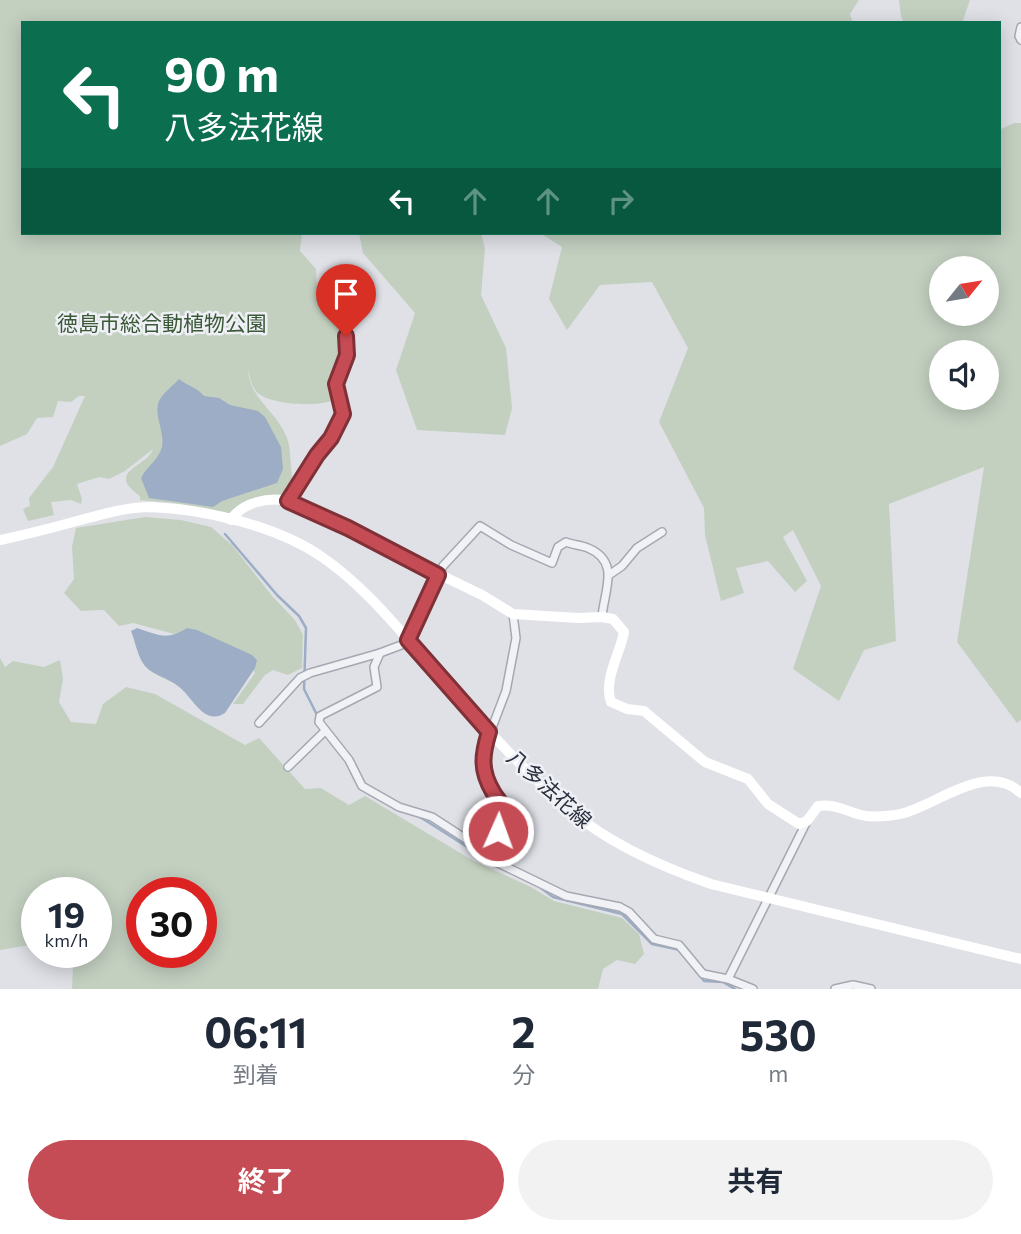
<!DOCTYPE html>
<html lang="ja">
<meta charset="utf-8">
<style>
:root{--surface:#fff;--page:#f2f2f3;--text:#1f2937;--muted:#747a83;--accent:#c54b54}
body{margin:0;font-family:Commissioner,"Noto Sans JP",sans-serif;background:var(--page);color:var(--text);height:100vh;display:flex;flex-direction:column;font-size:26px;white-space:nowrap}
*{box-sizing:border-box;margin:0}
p{font-size:23px;color:var(--muted)}
.icon{flex:none;width:38px;height:38px;fill:none;stroke:currentColor;stroke-width:2;stroke-linecap:round;stroke-linejoin:round}
.map{position:relative;height:989px;overflow:hidden}
.side{display:flex;flex-direction:column;background:var(--surface);flex:1}
.side>*{flex:none}
.guide{position:absolute;left:21px;top:21px;width:980px;height:214px;border-radius:0px;box-shadow:0 4px 18px #0003;background:#0b6e4f;color:#fff;overflow:hidden}
.needle{width:46px;rotate:60deg}
.controls{position:absolute;left:929px;top:256px;display:grid;gap:14px}
.controls a{display:grid;place-items:center;width:70px;height:70px;border-radius:50%;background:var(--surface);box-shadow:0 4px 18px #0003;font-size:35px}
.speed{position:absolute;left:21px;top:877px;display:flex;gap:14px;font-size:35px;font-weight:700;text-align:center}
.speed>*{display:grid;place-content:center;width:91px;height:91px;border-radius:50%;background:var(--surface);box-shadow:0 4px 18px #0003;line-height:1}
.speed small{font-size:18px;font-weight:400}
.speed .limit{border:10px solid #d22;background:#fff;color:#111}
.pin{position:absolute;display:grid;place-items:center;width:60px;height:60px;color:#fff;margin:-72px -30px;border-radius:50% 50% 50% 0;rotate:-45deg;box-shadow:0 0 7px #0007}
.pin .icon{rotate:45deg}
.me{position:absolute;width:77px;margin:-38px;rotate:2deg;stroke-linejoin:round;filter:drop-shadow(0 0 5px #0008)}
.turn{display:flex;align-items:center;gap:24px;height:147px;padding:0 28px;font-size:32px}
.turn .icon{width:91px;height:91px;stroke-width:2.5}
.turn b{display:block;font-size:49px;line-height:60px}
.lanes{display:flex;align-items:center;height:66px;padding:0 28px;background:#0003;justify-content:center;gap:35px;direction:ltr}
.lanes .off{opacity:.35}
.eta{display:flex;justify-content:space-evenly;align-items:center;height:119px;text-align:center}
.eta b{font-size:42px;font-weight:700;line-height:49px}
.primary-button{display:flex;gap:14px;margin-top:auto;padding:14px 28px}
.primary-button a{flex:1;height:80px;border-radius:42px;background:var(--accent);color:#fff;font-size:28px;font-weight:700;line-height:80px;text-align:center}
.primary-button a+a{background:var(--page);color:var(--text)}
.map>svg:first-child{display:block}
</style>
<div class="map">
<svg width="1021" height="989" viewBox="0 0 1021 989">
<rect width="100%" height="100%" fill="#dfe1e7"/>
<g fill="#c3d0c0" fill-rule="evenodd">
<path d="M0,0H859L850,14L853,23H23V233H302L300,251L316,269L317,298L325,314C343,320 345,346 339,363C336,370 331,376 330,384C330,390 333,394 331,401C315,407 265,405 255,390C251,384 249,375 248,369C249,399 277,411 287,438C290,446 290,456 291,465C292,477 293,485 289,497C268,500 243,498 228,514L174,503L140,500V496C104,471 148,467 153,449L125,471L109,479L99,477L77,484L82,499L81,504L71,500L51,502L54,515L28,521L23,509L30,506L29,498L53,467L85,396H79L71,402L58,401L53,417L37,418L27,434L0,446Z"/>
<polygon points="899,0 970,0 962,23 904,23 901,16"/>
<path d="M1014,123H1021V720L1017,723L957,642L984,467L889,504L896,641L864,650L839,701L793,669L821,586L793,530L783,537L807,581L795,592L768,561L736,568L744,593L721,601L705,535L704,508L659,422L688,348L652,282L600,285L567,330L549,299L562,247L540,233H999V127L1001,129ZM942,268H987V313H942ZM942,352H987V397H942Z"/>
<polygon points="359,233 481,233 485,249 481,295 506,348 512,408 505,435 417,430 396,370 415,313 363,253"/>
<polygon points="145,517 181,520 211,527 232,545 273,597 295,620 303,635 302,668 288,675 273,670 265,675 243,704 233,704 255,673 248,659 197,635 174,634 133,623 119,626 104,610 81,611 64,593 74,579 72,547 76,528"/>
<path d="M0,658L5,667L13,661L44,667L60,660L63,679L59,702L71,722L96,724L103,704L126,687L155,694L245,745L259,738L305,789L321,788L349,805L365,796L472,860L531,887L554,901L622,918L639,934L644,954L635,964L617,960L603,969L598,989H72L73,965L45,952H96V892H37V948L30,945L0,950ZM142,892H201V952H142Z"/>
</g>
<g fill="#9cadc5">
<path d="M179,379C187,386 197,387 204,396L219,398L230,405L258,411L265,417L281,447L283,469L277,483L222,501L213,507L149,498L141,478C147,466 158,461 162,447C165,430 152,413 160,399C165,391 173,386 179,379Z"/>
<path d="M137,628C159,635 166,641 187,628L197,630L252,655L257,660L255,668L225,713C204,727 192,696 178,686C168,678 154,676 145,666C138,658 135,641 131,631Z"/>
</g>
<g fill="none" stroke-linecap="round" stroke-linejoin="round">
<g stroke="#9cadc5" stroke-width="2.5">
<polyline points="225,534 277,595 299,616 306,628 304,689 318,717"/>
<polyline points="336,738 356,766"/>
<polyline points="370,794 397,809"/>
<polyline points="420,817 488,860"/>
<polyline points="541,888 553,897 622,914 652,944 680,950"/>
<polyline points="697,972 704,981 723,982 735,989"/>
</g>
<g stroke="#a5a8b1" stroke-width="10">
<g id="minor">
<polyline points="1021,27 1019,36 1021,40"/>
<polyline points="288,501 317,455 331,438 343,414 336,384 347,355 346,336 351,315"/>
<polyline points="609,575 622,566 637,548 662,532"/>
<polyline points="513,614 516,638 506,691 482,754 484,774 493,794 506,809 507,816 486,852 490,859 566,896 620,907 629,912 654,939 679,945 703,974 728,979 807,821"/>
<polyline points="259,723 300,678 310,673 380,653"/>
<polyline points="288,767 325,731"/>
<path d="M486,852L432,817L399,807L362,786L349,760L319,722L320,716L377,687L374,667L380,653L404,644L408,640L443,566L480,526L511,545L552,563L558,547L566,542C573,545 581,545 588,548C621,562 604,590 602,617"/>
<polyline points="728,979 753,989"/>
<polyline points="835,989 853,985 871,989"/>
</g>
</g>
<use href="#minor" stroke="#f1f2f6" stroke-width="7"/>
<g stroke="#fff" stroke-width="10">
<path d="M231,520C242,502 269,497 288,501L482,595L513,614L578,618L602,617L613,619L624,632C620,654 603,680 611,702L627,709L644,711L705,762L748,779L768,804L799,824L807,821L818,806C835,803 849,813 866,816C876,817 894,816 904,813C940,803 987,761 1021,793"/>
<path d="M0,540C30,534 59,526 88,518C108,513 129,507 150,507C205,509 277,526 322,557C360,583 390,619 420,653C468,708 515,764 571,811C611,845 662,867 711,884L1021,959"/>
</g>
</g>
<g fill="none" stroke-linecap="round" stroke-linejoin="round">
<g stroke="#803137" stroke-width="18">
<path id="route" d="M346,336L347,355L336,384L343,414L331,438L317,455L288,501L348,528L438,575L408,640L489,732C482,755 480,770 493,792C498,801 505,806 507,816L498,831"/>
</g>
<use href="#route" stroke="#c54b54" stroke-width="12"/>
</g>
<g text-anchor="middle" dominant-baseline="central" stroke-width="5" stroke-linejoin="round" paint-order="stroke">
<g font-size="21" fill="#3b5837" stroke="#eef0f5">
<text x="162" y="322">徳島市総合動植物公園</text>
</g>
<g font-size="21" fill="#292f3d" stroke="#eef0f5">
<text transform="translate(550 788) rotate(42)">八多法花線</text>
</g>
</g>
</svg>
<div class="controls">
<a><svg class="needle" viewBox="-14 -14 28 28"><path d="M0-13l5 13h-10z" fill="#e53935"/><path d="M0 13l5-13h-10z" fill="#747a83"/></svg></a>
<a><svg class="icon" aria-label="sound" viewBox="0 0 24 24"><path d="M4 9h4l5-4v14l-5-4H4zM17 9q2 3 0 6"/></svg></a>
</div>
<div class="speed"><div>19<small>km/h</small></div><div class="limit">30</div></div>
<div class="pin" style="left:346px;top:336px;background:#d93025"><svg class="icon" aria-label="arrive" viewBox="0 0 24 24"><path d="M6 21V4h12l-3 4 3 4H6"/></svg></div>
<svg class="me" style="left:498px;top:831px" viewBox="-20 -20 40 40"><circle r="17" fill="#c54b54" stroke="#fff" stroke-width="3"/><path d="M0-11L8 9 0 5-8 9z" fill="#fff"/></svg>
<div class="guide">
<div class="turn"><svg class="icon" aria-label="left" viewBox="0 0 24 24"><path d="M17 20v-9H6M10 6l-5 5 5 5"/></svg><div><b>90 m</b>八多法花線</div></div>
<div class="lanes"><svg class="icon" aria-label="left" viewBox="0 0 24 24"><path d="M17 20v-9H6M10 6l-5 5 5 5"/></svg><svg class="icon off" aria-label="ahead" viewBox="0 0 24 24"><path d="M12 20V5M6 11l6-6 6 6"/></svg><svg class="icon off" aria-label="ahead" viewBox="0 0 24 24"><path d="M12 20V5M6 11l6-6 6 6"/></svg><svg class="icon off" aria-label="right" viewBox="0 0 24 24"><path d="M7 20v-9h11M14 6l5 5-5 5"/></svg></div>
</div>
</div>
<section class="side">
<div class="eta">
<div><b>06:11</b><p>到着</p></div>
<div><b>2</b><p>分</p></div>
<div><b>530</b><p>m</p></div>
</div>
<div class="primary-button"><a>終了</a><a>共有</a></div>
</section>
